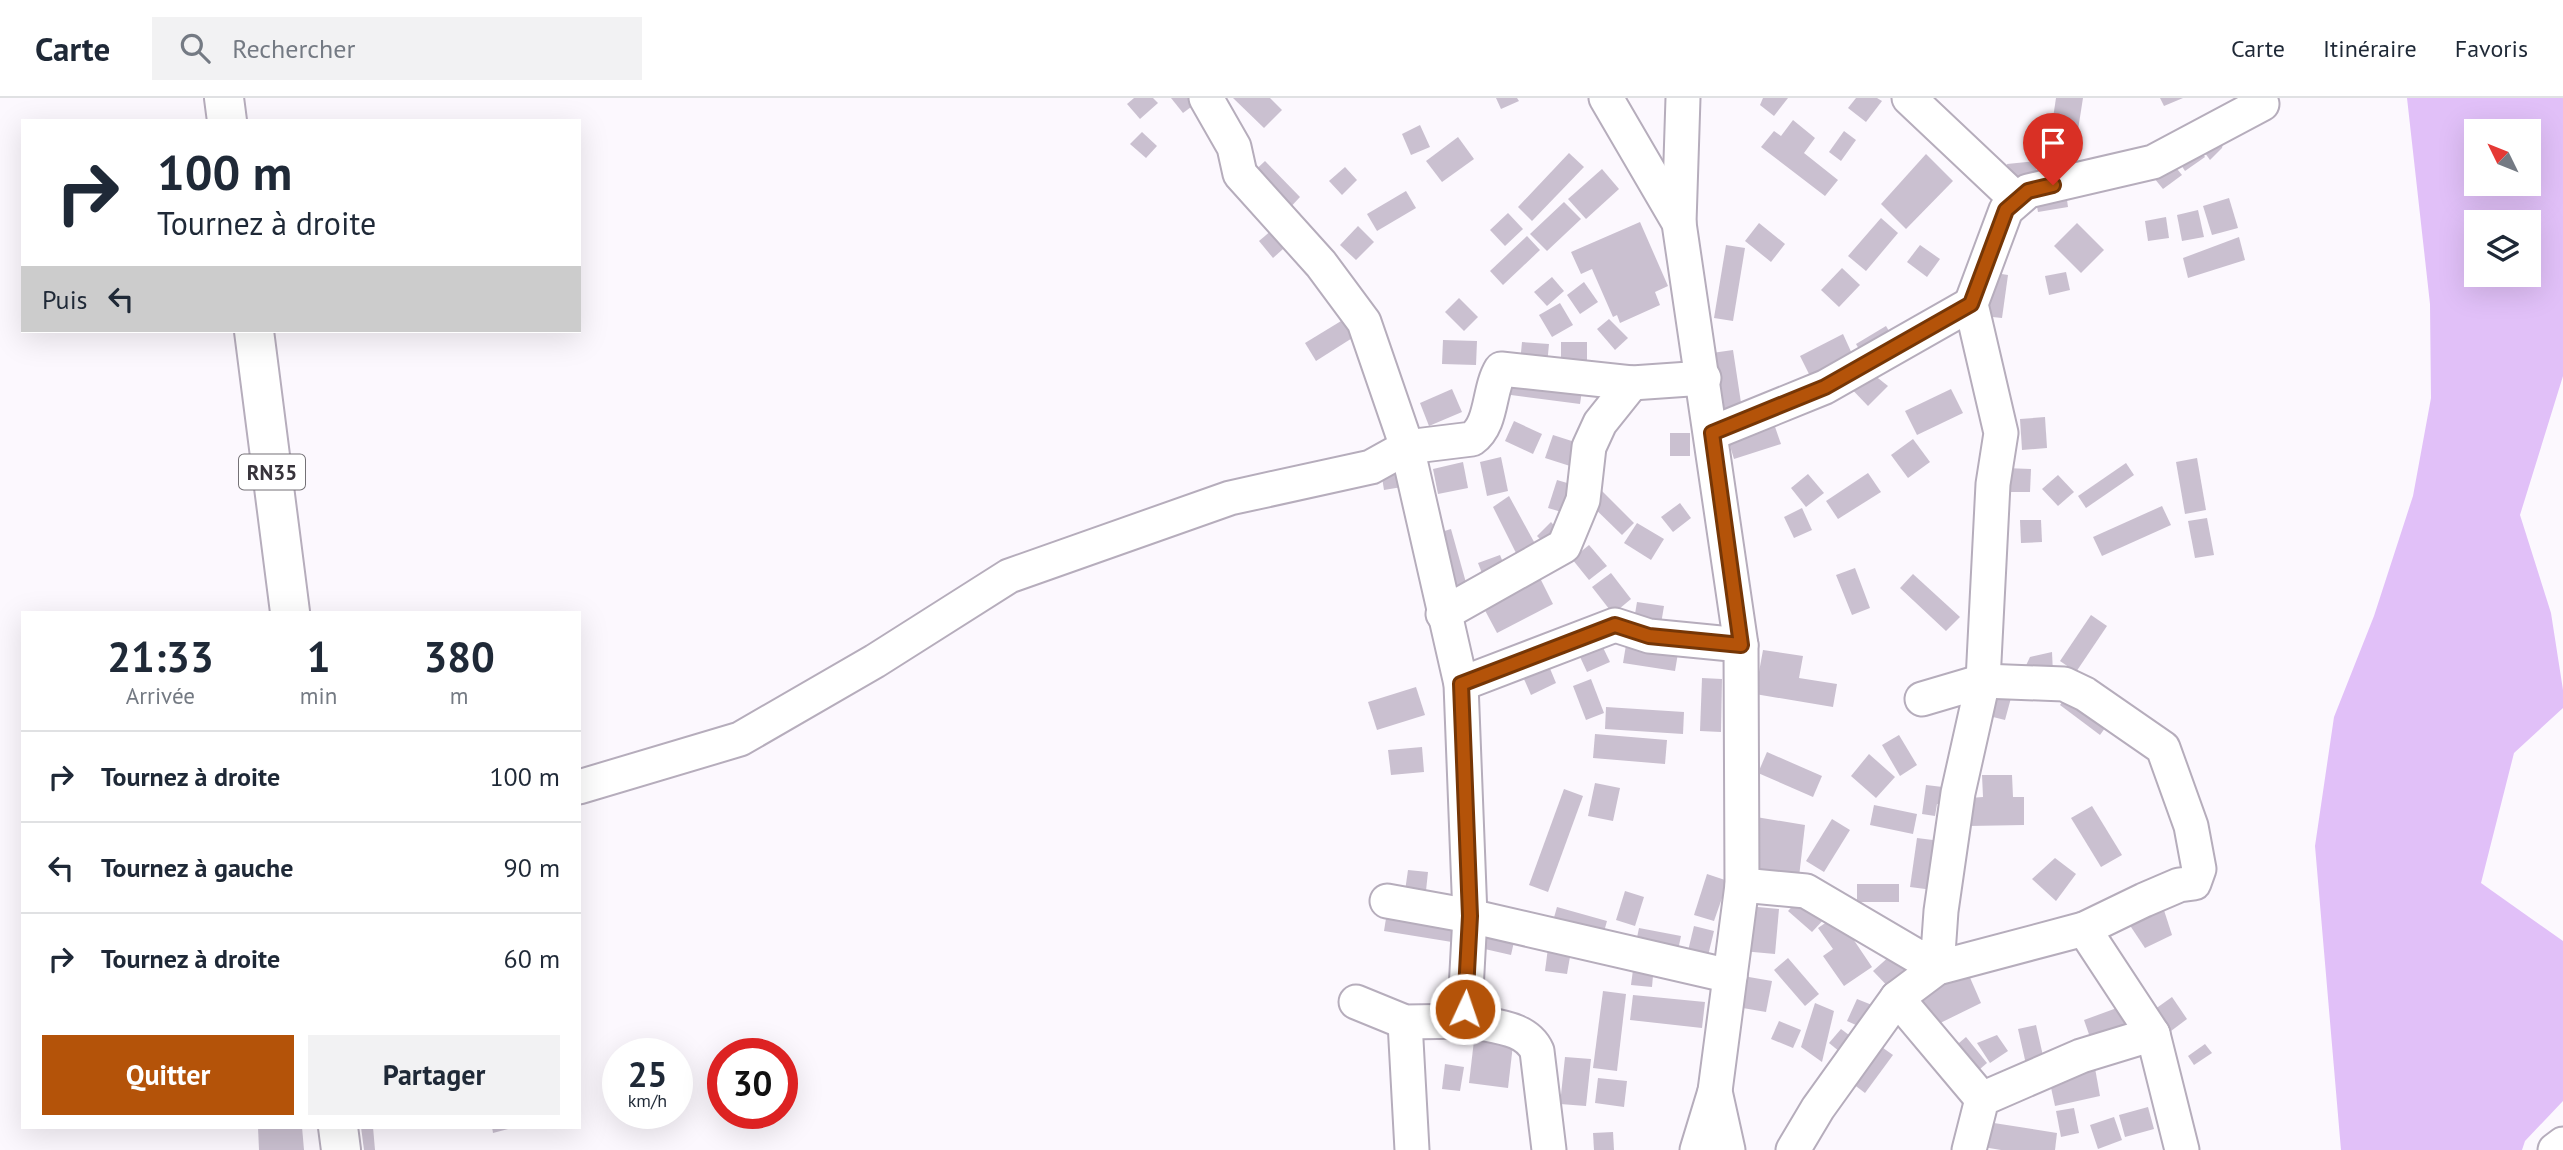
<!DOCTYPE html>
<html lang="fr">
<meta charset="utf-8">
<style>
:root{--surface:#fff;--page:#f2f2f3;--text:#1f2937;--muted:#747a83;--line:#e0e1e3;--accent:#b45309}
body{margin:0;font-family:"PT Sans",sans-serif;background:var(--page);color:var(--text);height:100vh;display:flex;flex-direction:column;font-size:26px;white-space:nowrap}
*{box-sizing:border-box;margin:0}
p{font-size:23px;color:var(--muted)}
.icon{flex:none;width:38px;height:38px;fill:none;stroke:currentColor;stroke-width:2;stroke-linecap:round;stroke-linejoin:round}
.map{position:relative;flex:1;overflow:hidden}
.drawer{position:absolute;left:21px;top:513px;width:560px;height:518px;display:flex;flex-direction:column;background:var(--surface);border-radius:0px;box-shadow:0 7px 28px #0002}
.drawer>*{flex:none}
.top-card{position:absolute;left:21px;top:21px;width:560px;height:214px;border-radius:0px;box-shadow:0 7px 28px #0002;background:#fff;color:var(--text);overflow:hidden}
.needle{width:46px;rotate:313deg}
.controls{position:absolute;left:2464px;top:21px;display:grid;gap:14px}
.controls a{display:grid;place-items:center;width:77px;height:77px;border-radius:0px;background:var(--surface);box-shadow:0 7px 28px #0002;font-size:35px}
.speed{position:absolute;left:602px;top:940px;display:flex;gap:14px;font-size:35px;font-weight:700;text-align:center}
.speed>*{display:grid;place-content:center;width:91px;height:91px;border-radius:50%;background:var(--surface);box-shadow:0 7px 28px #0002;line-height:1}
.speed small{font-size:18px;font-weight:400}
.speed .limit{border:10px solid #d22;background:#fff;color:#111}
.pin{position:absolute;display:grid;place-items:center;width:60px;height:60px;color:#fff;margin:-72px -30px;border-radius:50% 50% 50% 0;rotate:-45deg;box-shadow:0 0 7px #0007}
.pin .icon{rotate:45deg}
.me{position:absolute;width:77px;margin:-38px;rotate:3deg;stroke-linejoin:round;filter:drop-shadow(0 0 5px #0008)}
.turn{display:flex;align-items:center;gap:24px;height:147px;padding:0 21px;font-size:32px}
.turn .icon{width:91px;height:91px;stroke-width:2.5}
.turn b{display:block;font-size:49px;line-height:60px}
.then{display:flex;align-items:center;height:66px;padding:0 21px;background:#0003;gap:14px;font-size:26px}
.eta{display:flex;justify-content:space-evenly;align-items:center;height:119px;text-align:center}
.eta b{font-size:42px;font-weight:700;line-height:49px}
.cta{display:flex;gap:14px;margin-top:auto;padding:14px 21px}
.cta a{flex:1;height:80px;border-radius:0px;background:var(--accent);color:#fff;font-size:28px;font-weight:700;line-height:80px;text-align:center}
.cta a+a{background:var(--page);color:var(--text)}
ul{padding:0;list-style:none}
li{display:flex;align-items:center;gap:21px;height:91px;padding:0 21px;border-top:2px solid var(--line)}
li div{flex:1}
li b{display:block;font-size:26px}
li em{font-style:normal}
header{display:flex;align-items:center;gap:42px;box-sizing:border-box;height:98px;padding:0 35px;background:var(--surface);border-bottom:2px solid var(--line)}
header strong{font-size:33px}
nav{display:flex;gap:38px;margin-inline-start:auto;font-size:24px}
.search{width:490px;height:63px;background:var(--page);display:flex;align-items:center;gap:18px;box-sizing:border-box;padding:0 24px;border-radius:0px;color:var(--muted);font-size:26px}
.map>svg:first-child{display:block}
</style>
<header>
<strong>Carte</strong>
<div class="search"><svg class="icon" aria-label="search" viewBox="0 0 24 24"><circle cx="10" cy="10" r="6"/><path d="M15 15l6 6"/></svg>Rechercher</div>
<nav><a>Carte</a><a>Itinéraire</a><a>Favoris</a></nav>
</header>
<div class="map">
<svg width="2563" height="1052" viewBox="0 0 2563 1052">
<rect width="100%" height="100%" fill="#fcf8fe"/>
<path fill="#e1c0f8" fill-rule="evenodd" d="M2407,0H2563V278L2520,417L2551,515L2563,592V610L2514,655L2481,785L2563,843V1003L2525,1043L2522,1052H2341L2315,748L2334,619L2374,518L2413,398L2431,300L2430,206ZM2476,33H2529V86H2476ZM2476,124H2529V177H2476Z"/>
<g fill="#cac0d0">
<polygon points="1134,0 1153,0 1158,5 1140,21 1127,6"/>
<polygon points="1171,0 1203,0 1183,15"/>
<polygon points="1233,0 1270,0 1282,12 1264,30"/>
<polygon points="1496,0 1517,0 1519,3 1501,11"/>
<polygon points="1763,0 1788,0 1774,18 1760,7"/>
<polygon points="1856,0 1877,0 1882,3 1866,24 1848,10"/>
<polygon points="2056,0 2083,0 2074,57 2048,53"/>
<polygon points="2160,0 2183,0 2164,8"/>
<polygon points="1793,22 1815,40 1804,55 1838,82 1825,98 1761,49 1774,33 1781,38"/>
<polygon points="1420,27 1430,49 1411,57 1402,36"/>
<polygon points="1844,33 1856,42 1841,63 1829,54"/>
<polygon points="1142,34 1157,48 1146,60 1130,46"/>
<polygon points="2225,37 2222,50 2210,62 2197,44"/>
<polygon points="1458,39 1474,61 1442,84 1426,63"/>
<polygon points="2195,45 2205,59 2185,73 2176,59"/>
<polygon points="1569,55 1584,69 1532,123 1518,109"/>
<polygon points="1926,56 1953,83 1906,131 1881,106"/>
<polygon points="2169,61 2182,77 2163,91 2150,75"/>
<polygon points="1265,63 1300,99 1285,115 1249,78"/>
<polygon points="2036,63 2037,82 2009,85 2007,66"/>
<polygon points="1345,69 1357,82 1342,97 1329,83"/>
<polygon points="1602,71 1619,91 1586,121 1568,101"/>
<polygon points="2065,88 2068,109 2038,114 2034,93"/>
<polygon points="1406,93 1416,110 1377,133 1367,116"/>
<polygon points="2229,100 2238,130 2212,137 2203,108"/>
<polygon points="1564,104 1581,121 1547,153 1530,136"/>
<polygon points="2198,112 2204,139 2182,143 2177,117"/>
<polygon points="1508,115 1523,131 1505,148 1490,132"/>
<polygon points="2166,119 2169,140 2148,143 2145,123"/>
<polygon points="1881,120 1898,135 1866,173 1848,158"/>
<polygon points="1640,124 1668,188 1655,194 1660,207 1620,225 1617,217 1613,219 1592,171 1581,176 1571,154"/>
<polygon points="1759,125 1785,146 1771,164 1745,143"/>
<polygon points="2077,125 2104,152 2081,175 2054,148"/>
<polygon points="1278,127 1292,143 1273,160 1259,143"/>
<polygon points="1358,128 1374,144 1356,162 1340,147"/>
<polygon points="1527,138 1540,152 1503,187 1490,173"/>
<polygon points="2239,139 2245,162 2188,180 2183,160"/>
<polygon points="1726,147 1745,150 1733,223 1714,220"/>
<polygon points="1920,147 1940,161 1927,179 1907,164"/>
<polygon points="1842,170 1860,187 1839,209 1821,192"/>
<polygon points="1989,174 2008,177 2002,220 1983,218"/>
<polygon points="2066,174 2070,192 2049,197 2045,178"/>
<polygon points="1552,179 1564,193 1547,208 1534,194"/>
<polygon points="1584,184 1598,204 1580,216 1567,197"/>
<polygon points="1459,200 1478,219 1464,233 1445,214"/>
<polygon points="1560,205 1573,227 1552,239 1539,217"/>
<polygon points="1346,220 1357,237 1316,263 1305,245"/>
<polygon points="1609,221 1628,240 1615,252 1597,231"/>
<polygon points="1886,228 1893,240 1863,258 1856,246"/>
<polygon points="1843,236 1853,258 1810,278 1800,258"/>
<polygon points="1443,242 1477,243 1476,267 1442,266"/>
<polygon points="1522,244 1549,246 1547,267 1520,265"/>
<rect x="1561" y="244" width="26" height="24"/>
<polygon points="1733,252 1743,318 1722,322 1712,255"/>
<polygon points="1864,269 1888,288 1868,308 1844,283"/>
<polygon points="1499,275 1583,286 1580,306 1496,295"/>
<polygon points="1452,291 1462,314 1429,328 1420,305"/>
<polygon points="1951,291 1963,315 1917,337 1905,313"/>
<polygon points="2045,319 2047,350 2022,352 2020,321"/>
<polygon points="1514,323 1542,336 1533,356 1505,343"/>
<polygon points="1773,323 1781,346 1734,361 1727,338"/>
<rect x="1670" y="335" width="20" height="23"/>
<polygon points="1553,337 1578,345 1570,368 1545,360"/>
<polygon points="1913,341 1930,364 1908,380 1891,357"/>
<polygon points="1501,359 1508,393 1487,398 1480,364"/>
<polygon points="2197,360 2206,412 2185,416 2176,364"/>
<polygon points="1404,363 1408,388 1384,392 1380,367"/>
<polygon points="1463,364 1468,390 1438,396 1433,371"/>
<polygon points="2126,365 2134,377 2086,410 2078,398"/>
<polygon points="2005,370 2031,371 2030,394 2005,394"/>
<polygon points="1868,375 1881,394 1838,421 1826,403"/>
<polygon points="1808,376 1824,395 1806,409 1791,390"/>
<polygon points="2058,377 2074,394 2058,408 2042,391"/>
<polygon points="1557,382 1574,387 1565,415 1548,410"/>
<polygon points="1597,388 1634,425 1622,437 1584,400"/>
<polygon points="1509,398 1539,453 1522,467 1493,409"/>
<polygon points="1680,405 1691,420 1673,434 1661,419"/>
<polygon points="2162,408 2171,427 2102,458 2093,439"/>
<polygon points="1802,410 1812,432 1794,440 1784,419"/>
<polygon points="2207,420 2214,457 2195,460 2188,423"/>
<polygon points="2020,422 2041,422 2042,444 2021,445"/>
<polygon points="1551,424 1558,432 1544,445 1537,438"/>
<polygon points="1637,425 1664,441 1651,462 1624,445"/>
<polygon points="1451,431 1470,499 1449,505 1431,437"/>
<polygon points="1589,447 1607,468 1589,482 1572,461"/>
<polygon points="1500,457 1509,479 1487,488 1478,465"/>
<polygon points="1855,470 1870,510 1852,517 1836,477"/>
<polygon points="1537,474 1553,506 1497,535 1480,503"/>
<polygon points="1611,475 1631,501 1613,516 1592,489"/>
<polygon points="1913,476 1960,519 1946,533 1900,490"/>
<polygon points="1637,504 1664,508 1660,532 1633,528"/>
<polygon points="2091,517 2107,528 2076,574 2060,563"/>
<polygon points="1597,537 1610,564 1587,574 1575,548"/>
<polygon points="1627,541 1679,549 1675,573 1623,565"/>
<polygon points="1763,552 1803,558 1799,580 1837,586 1833,609 1755,596"/>
<polygon points="2052,554 2053,575 2022,576 2030,559"/>
<polygon points="1546,561 1556,585 1531,597 1520,572"/>
<polygon points="1702,580 1722,581 1721,634 1700,633"/>
<polygon points="1591,581 1604,615 1586,622 1573,588"/>
<polygon points="1416,589 1425,617 1377,632 1368,604"/>
<polygon points="2070,593 2110,623 2100,637 2060,607"/>
<polygon points="1986,594 2011,600 2005,622 1981,616"/>
<polygon points="1606,609 1684,614 1683,636 1605,631"/>
<polygon points="1595,636 1667,642 1665,666 1593,660"/>
<polygon points="1899,637 1917,667 1900,678 1882,647"/>
<polygon points="1422,649 1424,674 1391,677 1388,652"/>
<polygon points="1767,654 1822,678 1813,699 1758,675"/>
<polygon points="1869,656 1895,679 1876,700 1851,678"/>
<polygon points="1982,677 2012,677 2013,699 2024,699 2024,727 1969,728 1969,700 1983,699"/>
<polygon points="1595,685 1620,690 1613,723 1588,718"/>
<polygon points="1926,687 1951,690 1948,708 1937,706 1935,718 1922,716"/>
<polygon points="1564,691 1583,698 1548,794 1529,787"/>
<polygon points="1874,707 1917,716 1913,736 1870,727"/>
<polygon points="2092,708 2122,757 2101,769 2071,720"/>
<polygon points="1756,719 1805,727 1799,779 1750,777"/>
<polygon points="1832,721 1850,732 1824,774 1806,763"/>
<polygon points="1917,740 1941,743 1933,792 1910,789"/>
<polygon points="2055,760 2076,776 2056,803 2032,781"/>
<polygon points="1408,772 1428,774 1425,802 1404,800"/>
<polygon points="1707,776 1728,783 1714,823 1694,817"/>
<rect x="1857" y="786" width="42" height="18"/>
<polygon points="1625,793 1644,799 1635,828 1616,822"/>
<polygon points="1803,797 1827,818 1812,834 1788,813"/>
<polygon points="2161,803 2172,837 2145,850 2127,823"/>
<polygon points="1388,808 1462,821 1458,845 1384,833"/>
<polygon points="1747,808 1779,811 1775,856 1742,853"/>
<polygon points="1557,809 1607,823 1601,844 1551,830"/>
<polygon points="1837,817 1872,869 1844,888 1823,858 1833,851 1818,830"/>
<polygon points="1481,827 1516,835 1511,857 1476,849"/>
<polygon points="1694,828 1714,833 1707,862 1687,857"/>
<polygon points="1639,830 1681,838 1677,857 1635,849"/>
<polygon points="1548,850 1571,853 1567,876 1545,873"/>
<polygon points="1891,857 1914,881 1897,898 1873,873"/>
<polygon points="1788,860 1819,896 1805,908 1774,872"/>
<polygon points="1634,864 1654,866 1652,889 1631,887"/>
<polygon points="1968,875 1981,905 1928,931 1907,903"/>
<polygon points="1743,878 1772,883 1766,914 1737,909"/>
<polygon points="1603,893 1626,896 1617,973 1593,970"/>
<polygon points="1633,897 1705,904 1702,930 1630,922"/>
<polygon points="2172,899 2187,921 2167,936 2151,914"/>
<polygon points="1857,901 1877,909 1867,932 1847,923"/>
<polygon points="1815,905 1834,913 1822,964 1801,949"/>
<polygon points="2125,907 2133,930 2092,945 2084,922"/>
<polygon points="1779,923 1801,932 1793,950 1771,941"/>
<polygon points="2036,927 2046,971 2028,975 2018,931"/>
<polygon points="1841,931 1857,943 1845,958 1829,945"/>
<polygon points="1475,934 1514,938 1508,990 1469,985"/>
<polygon points="1997,937 2008,953 1990,965 1977,945"/>
<polygon points="1966,939 1987,965 1973,977 1952,951"/>
<polygon points="1876,945 1893,957 1865,995 1848,982"/>
<polygon points="2205,946 2212,955 2194,967 2188,958"/>
<polygon points="1565,959 1591,961 1586,1008 1560,1006"/>
<polygon points="2093,959 2100,998 2055,1008 2048,976"/>
<polygon points="1445,966 1464,969 1460,993 1442,991"/>
<polygon points="1598,980 1627,983 1624,1009 1595,1005"/>
<polygon points="2148,1009 2154,1031 2125,1039 2119,1017"/>
<polygon points="2074,1010 2079,1035 2061,1039 2056,1013"/>
<polygon points="2114,1019 2122,1042 2098,1051 2090,1027"/>
<polygon points="1981,1023 2057,1035 2055,1052 2001,1052 1977,1048"/>
<polygon points="258,1029 302,1029 304,1052 259,1052"/>
<polygon points="361,1029 373,1029 375,1052 364,1052"/>
<polygon points="492,1029 512,1029 512,1030 493,1035"/>
<polygon points="1613,1034 1614,1052 1594,1052 1593,1035"/>
</g>
<g fill="none" stroke-linecap="round" stroke-linejoin="round">
<g stroke="#b6adbc" stroke-width="37">
<g id="minor">
<polyline points="1206,0 1234,49 1240,76 1321,166 1364,224 1407,349 1461,586 1470,818 1465,911 1471,923 1405,924 1356,904"/>
<polyline points="1606,0 1679,125 1741,547 1742,787 1715,993 1697,1052"/>
<polyline points="1909,0 2016,101"/>
<polyline points="1679,125 1683,0"/>
<polyline points="1712,335 1825,289 1971,206"/>
<polyline points="1443,516 1564,448 1583,402 1589,349 1600,325 1632,285"/>
<polyline points="1461,586 1615,527 1649,538 1741,547"/>
<path d="M579,689L740,641L875,563L1009,478L1230,400L1371,369L1407,349L1472,341C1493,326 1488,292 1501,271L1632,285L1704,280"/>
<polyline points="1742,787 1806,793 1937,870 1941,813 1958,695 1983,583 1993,386 2001,335 1971,206 2006,112 2028,93 2153,64 2262,6"/>
<polyline points="1387,803 1470,818 1730,878"/>
<polyline points="2084,831 2153,936 2182,1052"/>
<polyline points="1897,900 1982,1001"/>
<path d="M1471,923C1495,929 1526,929 1537,953L1549,1052"/>
<polyline points="1405,924 1412,1052"/>
<polyline points="1715,993 1728,1052"/>
<polyline points="1793,1052 1818,1010 1897,900 1937,870 2084,831 2144,802 2179,787 2194,785 2199,771 2191,728 2163,650 2085,596 2064,586 1983,583 1922,601"/>
<polyline points="1969,1052 1982,1001 2081,958 2153,936"/>
<polyline points="2555,1052 2563,1046"/>
</g>
</g>
<g stroke="#b6adbc" stroke-width="42">
<g id="major">
<polyline points="224,0 227,23"/>
<polyline points="254,233 290,514"/>
<polyline points="338,1029 341,1052"/>
</g>
</g>
<use href="#minor" stroke="#fff" stroke-width="33"/>
<use href="#major" stroke="#fff" stroke-width="38"/>
</g>
<g fill="none" stroke-linecap="round" stroke-linejoin="round">
<g stroke="#753606" stroke-width="18">
<polyline id="route" points="1465,911 1470,818 1461,586 1615,527 1649,538 1741,547 1712,335 1825,289 1971,206 2006,112 2028,93 2053,87"/>
</g>
<use href="#route" stroke="#b45309" stroke-width="12"/>
</g>
<g text-anchor="middle" dominant-baseline="central" stroke-width="5" stroke-linejoin="round" paint-order="stroke">
<rect fill="#fff" stroke="#747176" stroke-width="2" x="239" y="356.5" width="66" height="35" rx="5"/>
<g font-size="21" font-weight="bold" fill="#38343b">
<text x="272" y="374">RN35</text>
</g>
</g>
</svg>
<div class="controls">
<a><svg class="needle" viewBox="-14 -14 28 28"><path d="M0-13l5 13h-10z" fill="#e53935"/><path d="M0 13l5-13h-10z" fill="#747a83"/></svg></a>
<a><svg class="icon" aria-label="layers" viewBox="0 0 24 24"><path d="M12 4l9 5-9 5-9-5zM3 14l9 5 9-5"/></svg></a>
</div>
<div class="speed"><div>25<small>km/h</small></div><div class="limit">30</div></div>
<div class="pin" style="left:2053px;top:87px;background:#d93025"><svg class="icon" aria-label="arrive" viewBox="0 0 24 24"><path d="M6 21V4h12l-3 4 3 4H6"/></svg></div>
<svg class="me" style="left:1465px;top:911px" viewBox="-20 -20 40 40"><circle r="17" fill="#b45309" stroke="#fff" stroke-width="3"/><path d="M0-11L8 9 0 5-8 9z" fill="#fff"/></svg>
<div class="top-card">
<div class="turn"><svg class="icon" aria-label="right" viewBox="0 0 24 24"><path d="M7 20v-9h11M14 6l5 5-5 5"/></svg><div><b>100 m</b>Tournez à droite</div></div>
<div class="then">Puis<svg class="icon" aria-label="left" viewBox="0 0 24 24"><path d="M17 20v-9H6M10 6l-5 5 5 5"/></svg></div>
</div>
<section class="drawer">
<div class="eta">
<div><b>21:33</b><p>Arrivée</p></div>
<div><b>1</b><p>min</p></div>
<div><b>380</b><p>m</p></div>
</div>
<ul>
<li><svg class="icon" aria-label="right" viewBox="0 0 24 24"><path d="M7 20v-9h11M14 6l5 5-5 5"/></svg><div><b>Tournez à droite</b></div><em>100 m</em></li>
<li><svg class="icon" aria-label="left" viewBox="0 0 24 24"><path d="M17 20v-9H6M10 6l-5 5 5 5"/></svg><div><b>Tournez à gauche</b></div><em>90 m</em></li>
<li><svg class="icon" aria-label="right" viewBox="0 0 24 24"><path d="M7 20v-9h11M14 6l5 5-5 5"/></svg><div><b>Tournez à droite</b></div><em>60 m</em></li>
</ul>
<div class="cta"><a>Quitter</a><a>Partager</a></div>
</section>
</div>
